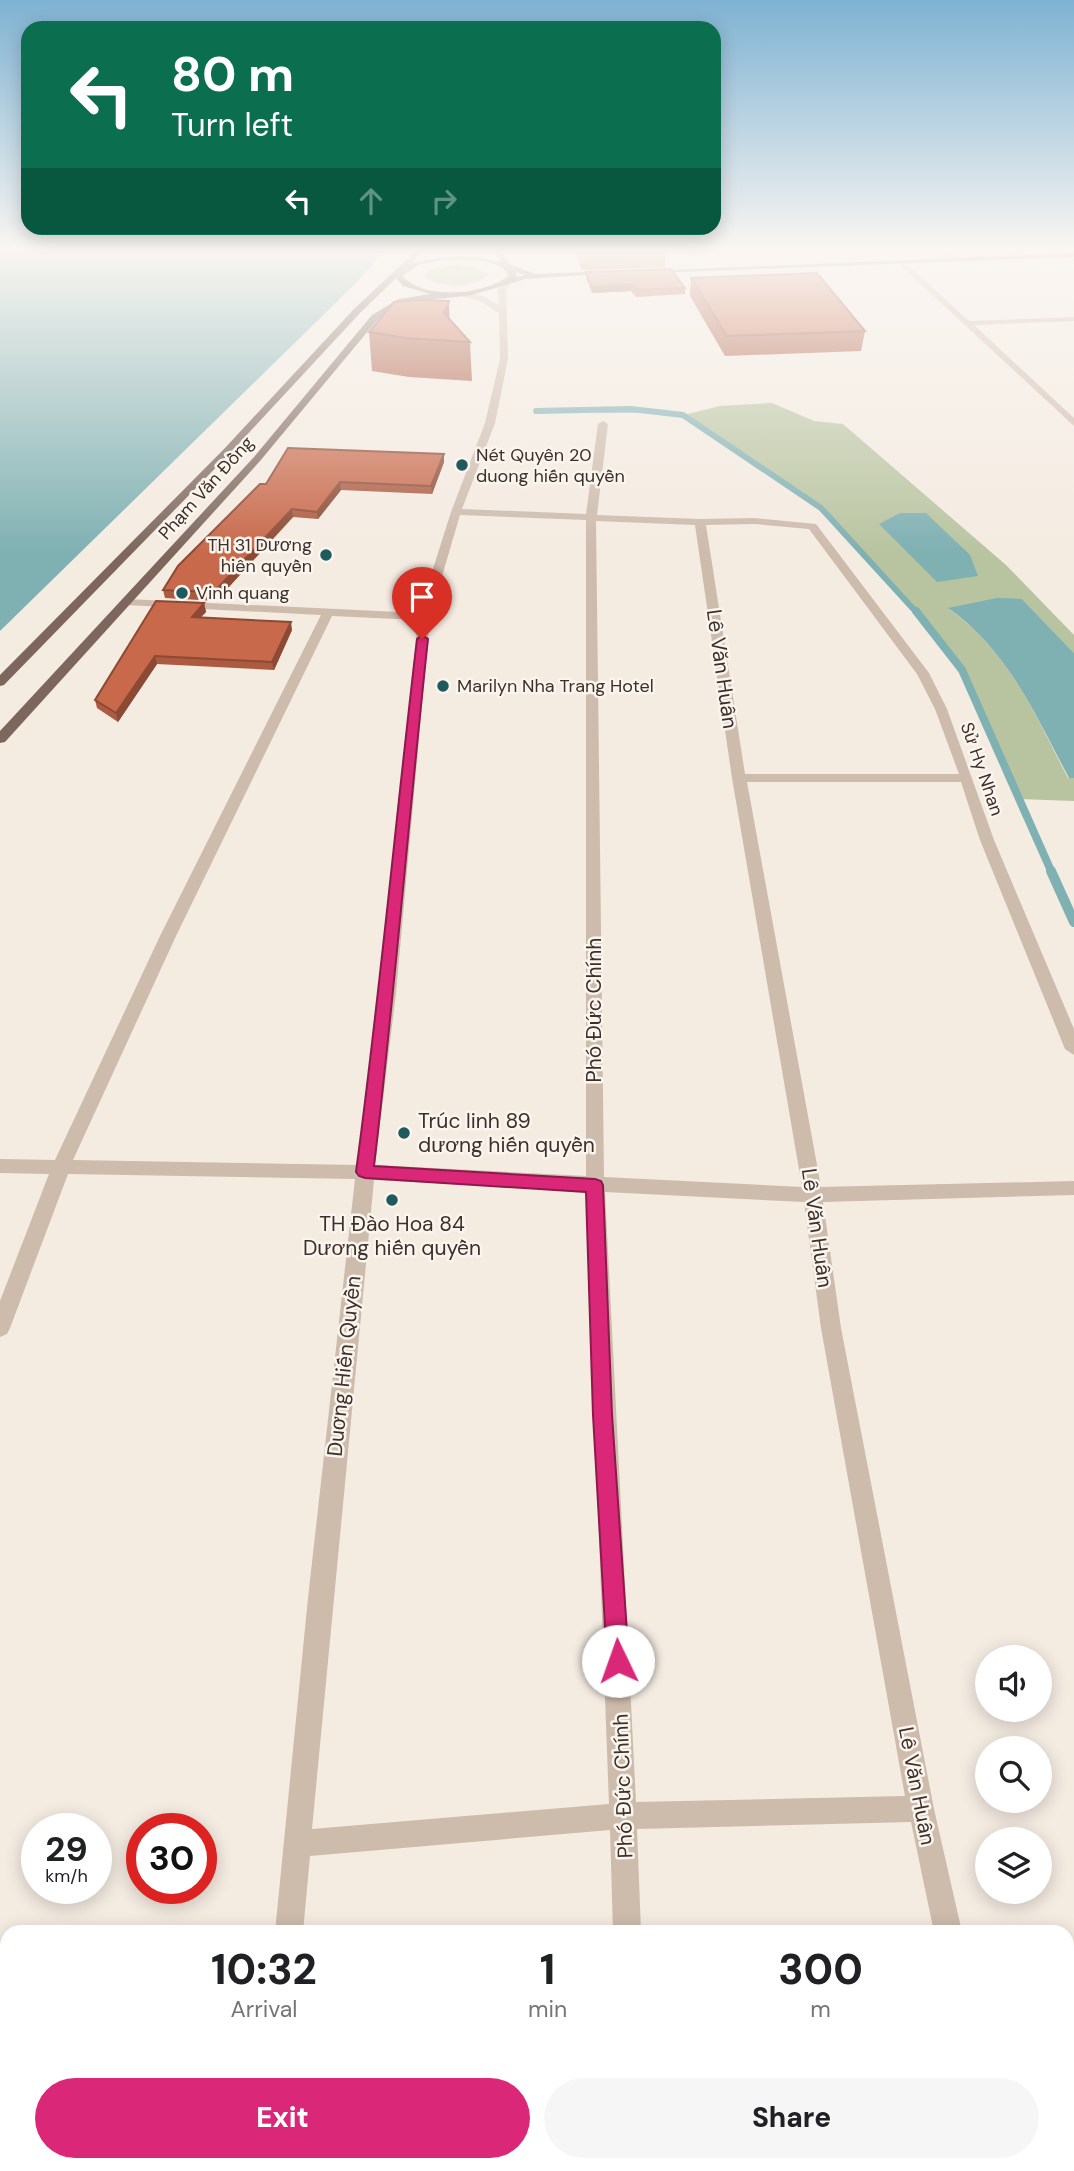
<!DOCTYPE html>
<meta charset="utf-8">
<style>
:root{--surface:#fff;--page:#f6f6f6;--text:#202124;--muted:#757577;--accent:#db2777}
body{margin:0;font-family:"DM Sans",sans-serif;background:var(--page);color:var(--text);height:100vh;display:flex;flex-direction:column;font-size:26px;white-space:nowrap}
*{box-sizing:border-box;margin:0}
p{font-size:23px;color:var(--muted)}
.icon{flex:none;width:38px;height:38px;fill:none;stroke:currentColor;stroke-width:2;stroke-linecap:round;stroke-linejoin:round}
.map{position:relative;flex:1;overflow:hidden}
.sheet{position:absolute;left:0px;top:1925px;width:1074px;height:247px;display:flex;flex-direction:column;background:var(--surface);border-radius:21px 21px 0 0;box-shadow:0 4px 18px #0003}
.sheet>*{flex:none}
.top-card{position:absolute;left:21px;top:21px;width:700px;height:214px;border-radius:21px;box-shadow:0 4px 18px #0003;background:#0b6e4f;color:#fff;overflow:hidden}
.controls{position:absolute;left:975px;top:1645px;display:grid;gap:14px}
.controls a{display:grid;place-items:center;width:77px;height:77px;border-radius:50%;background:var(--surface);box-shadow:0 4px 18px #0003;font-size:35px}
.speed{position:absolute;left:21px;top:1813px;display:flex;gap:14px;font-size:35px;font-weight:700;text-align:center}
.speed>*{display:grid;place-content:center;width:91px;height:91px;border-radius:50%;background:var(--surface);box-shadow:0 4px 18px #0003;line-height:1}
.speed small{font-size:18px;font-weight:400}
.speed .limit{border:10px solid #d22;background:#fff;color:#111}
.pin{position:absolute;display:grid;place-items:center;width:60px;height:60px;color:#fff;margin:-72px -30px;border-radius:50% 50% 50% 0;rotate:-45deg;box-shadow:0 0 7px #0007}
.pin .icon{rotate:45deg}
.me{position:absolute;width:77px;margin:-38px;rotate:357deg;stroke-linejoin:round;filter:drop-shadow(0 0 5px #0008)}
.turn{display:flex;align-items:center;gap:24px;height:147px;padding:0 35px;font-size:32px}
.turn .icon{width:91px;height:91px;stroke-width:2.5}
.turn b{display:block;font-size:49px;line-height:60px}
.lanes{display:flex;align-items:center;height:66px;padding:0 35px;background:#0003;justify-content:center;gap:35px;direction:ltr}
.lanes .off{opacity:.35}
.eta{display:flex;justify-content:space-evenly;align-items:center;height:119px;text-align:center}
.eta b{font-size:42px;font-weight:800;line-height:49px}
.button{display:flex;gap:14px;margin-top:auto;padding:14px 35px}
.button a{flex:1;height:80px;border-radius:42px;background:var(--accent);color:#fff;font-size:28px;font-weight:800;line-height:80px;text-align:center}
.button a+a{background:var(--page);color:var(--text)}
.map>svg:first-child{display:block}
</style>
<div class="map">
<svg width="1074" height="2171" viewBox="0 0 1074 2171">
<rect width="100%" height="100%" fill="#f4ebe1"/>
<g fill="#b8c4a0">
<path d="M455,265L475,267L488,274C476,290 439,288 424,277L430,270Z"/>
<path d="M772,403L814,421L843,424L1006,565L1074,635V653L1022,599L949,609C1008,650 1036,716 1068,778H1074V801L1019,799L962,670L909,603L821,508L683,415L720,406Z"/>
</g>
<g fill="#7fb0b2">
<polygon points="0,250 385,250 356,283 0,631"/>
<polygon points="900,513 926,513 970,555 978,576 937,582 879,524"/>
<path d="M997,598L1022,599L1074,653V778H1069C1036,716 1008,650 948,608Z"/>
</g>
<g fill="none" stroke-linecap="round" stroke-linejoin="round">
<polyline stroke="#7fb0b2" stroke-width="5" points="596,410 637,410"/>
<polyline stroke="#7fb0b2" stroke-width="6" points="536,411 631,409 683,415 821,508 917,613"/>
<polyline stroke="#7fb0b2" stroke-width="8" points="916,611 962,670 1052,873"/>
<polyline stroke="#7fb0b2" stroke-width="10" points="1051,871 1074,922"/>
<g fill="#cdbbac" fill-rule="evenodd">
<polygon points="938,250 945,250 957,260 950,262"/>
<polygon points="902,260 969,321 1074,317 1074,321 974,325 1074,418 1074,426 899,264"/>
<path d="M505,280L512,282L506,290L508,359L495,423L462,509L586,514L598,424L603,421L608,424L597,515L700,519L755,518L816,524L929,673L947,709L994,840L1074,1029V1055L1065,1049L980,840L961,782H747L821,1187L1074,1181V1195L823,1202L841,1328L934,1809L962,1932H934L911,1822L637,1829L641,1932H613L610,1830L310,1856L303,1932H275L308,1598L355,1179L68,1174L10,1328L7,1334L0,1337V1301L49,1174L0,1173V1159L55,1160L160,936L321,615L126,605L120,602L126,599L419,613L451,512L485,423L500,359L499,313L482,302L449,293L453,291L482,296L499,305L498,290ZM460,515L586,520V1176L375,1165L396,993L430,617ZM596,521L695,525L732,778L802,1187L604,1177ZM755,524L809,529L917,674L935,709L959,774H745L706,525ZM332,616L418,620L380,993L357,1165L73,1160L176,936ZM374,1180L586,1191L609,1804L312,1829ZM605,1192L804,1202L821,1328L905,1796L636,1802Z"/>
<polygon points="1074,2020 1074,2050 1068,2051 1068,2022"/>
<polygon points="251,2165 281,2165 280,2171 250,2171"/>
<polygon points="626,2165 656,2165 657,2171 627,2171"/>
<polygon points="984,2165 1014,2165 1015,2171 985,2171"/>
</g>
<g fill="#7d675c" fill-rule="evenodd">
<path d="M417,250H425L413,262L458,256L500,261L494,250H501L509,264L536,274L609,271L613,273L525,279L472,295L404,303L378,319L260,461L5,742L0,743V731L254,457L372,315L399,299L430,294L403,286L396,278L360,313L231,452L4,685L0,686V675L225,448L354,309ZM443,260C462,260 500,256 509,276C483,295 426,301 402,276L418,265ZM516,272L525,275L517,277Z"/>
<polygon points="1074,253 1074,257 651,273 647,271"/>
</g>
</g>
<g fill="#ac5a40">
<polygon points="574,250 666,250 665,267 582,270"/>
<polygon points="586,272 685,288 685,294 636,297 631,291 592,293 586,278"/>
<polygon points="691,278 865,331 861,351 725,356 690,296"/>
<polygon points="449,301 449,319 470,342 472,381 409,377 372,371 369,332"/>
<polygon points="444,462 432,494 341,490 318,519 293,517 216,601 165,598 163,590 266,484"/>
<polygon points="204,603 206,612 201,617 292,630 274,670 157,664 118,722 97,708 95,700"/>
</g>
<g fill="#8c4a34">
<polygon points="632,284 631,291 592,293 592,287"/>
<polygon points="449,301 450,339 444,313"/>
<polygon points="444,454 444,462 432,494 431,486"/>
<polygon points="340,482 341,490 318,519 317,512"/>
<polygon points="292,509 293,517 216,601 214,592"/>
<polygon points="204,603 206,612 193,625 192,617"/>
<polygon points="291,622 292,630 274,670 272,662"/>
<polygon points="155,656 157,664 118,722 116,713"/>
</g>
<g fill="#c8694b" stroke="#8c4a34" stroke-width="2">
<polygon points="671,269 685,288 636,290 632,284 592,287 586,272"/>
<polygon points="817,273 865,331 727,336 691,278"/>
<polygon points="416,300 449,301 444,313 470,342 406,338 369,332 394,302"/>
<polygon points="288,448 444,454 431,486 340,482 317,512 292,509 214,592 163,590 178,566 260,484 266,484"/>
<polygon points="156,601 204,603 192,617 291,622 272,662 155,656 116,713 95,700"/>
</g>
<linearGradient id="sky" x2="0" y2="1"><stop stop-color="#7eb2d2"/><stop offset="0.45" stop-color="#faf6f2"/><stop offset="1" stop-color="#faf6f2" stop-opacity="0"/></linearGradient>
<rect width="1074" height="554" fill="url(#sky)"/>
<path fill="#db2777" stroke="#8e194d" stroke-width="2" d="M422,635L428,639C409,814 395,990 374,1166L595,1179L601,1181L603,1185L612,1415L629,1661L626,1669L618,1672L610,1669L607,1661L593,1415L586,1192L365,1178L359,1176L356,1172C380,994 396,816 417,639Z"/>
<g fill="#1f5a5e" stroke="#fbf5ee" stroke-width="2.5">
<circle cx="462" cy="465" r="7"/>
<circle cx="326" cy="555" r="7"/>
<circle cx="182" cy="593" r="7"/>
<circle cx="443" cy="686" r="7"/>
<circle cx="404" cy="1133" r="7"/>
<circle cx="392" cy="1200" r="7"/>
</g>
<g text-anchor="middle" dominant-baseline="central" stroke-width="5" stroke-linejoin="round" paint-order="stroke">
<g font-size="18" fill="#3b302b" stroke="#fbf5ee" text-anchor="start">
<text x="476" y="455">Nét Quyên 20<tspan x="476" dy="21">duong hiến quyền</tspan></text>
<text x="312" y="545" text-anchor="end">TH 31 Dương<tspan x="312" dy="21">hiên quyền</tspan></text>
<text x="196" y="593">Vinh quang</text>
<text x="457" y="686">Marilyn Nha Trang Hotel</text>
</g>
<g font-size="18" fill="#3b302b" stroke="#fbf5ee">
<text transform="translate(206 488) rotate(-48)">Phạm Văn Đồng</text>
<text transform="translate(982 769) rotate(71)">Sử Hy Nhan</text>
</g>
<g font-size="21" fill="#3b302b" stroke="#fbf5ee">
<text transform="translate(722 669) rotate(82)">Lê Văn Huân</text>
<text transform="translate(594 1010) rotate(-90)">Phó Đức Chính</text>
<text transform="translate(817 1228) rotate(82)">Lê Văn Huân</text>
<text transform="translate(344 1366) rotate(-84)">Duơng Hiến Quyền</text>
<text transform="translate(623 1786) rotate(-92)">Phó Đức Chính</text>
<text transform="translate(917 1786) rotate(79)">Lê Văn Huân</text>
</g>
<g font-size="21" fill="#3b302b" stroke="#fbf5ee" text-anchor="start">
<text x="418" y="1121">Trúc linh 89<tspan x="418" dy="24">dương hiến quyền</tspan></text>
<text x="392" y="1224" text-anchor="middle">TH Đào Hoa 84<tspan x="392" dy="24">Dương hiến quyền</tspan></text>
</g>
</g>
</svg>
<div class="controls">
<a><svg class="icon" aria-label="sound" viewBox="0 0 24 24"><path d="M4 9h4l5-4v14l-5-4H4zM17 9q2 3 0 6"/></svg></a>
<a><svg class="icon" aria-label="search" viewBox="0 0 24 24"><circle cx="10" cy="10" r="6"/><path d="M15 15l6 6"/></svg></a>
<a><svg class="icon" aria-label="layers" viewBox="0 0 24 24"><path d="M12 4l9 5-9 5-9-5zM3 14l9 5 9-5"/></svg></a>
</div>
<div class="speed"><div>29<small>km/h</small></div><div class="limit">30</div></div>
<div class="pin" style="left:422px;top:639px;background:#d93025"><svg class="icon" aria-label="arrive" viewBox="0 0 24 24"><path d="M6 21V4h12l-3 4 3 4H6"/></svg></div>
<svg class="me" style="left:618px;top:1661px" viewBox="-20 -20 40 40"><circle r="19" fill="#fff"/><path d="M0-13L10 11 0 6-10 11z" fill="#db2777"/></svg>
<div class="top-card">
<div class="turn"><svg class="icon" aria-label="left" viewBox="0 0 24 24"><path d="M17 20v-9H6M10 6l-5 5 5 5"/></svg><div><b>80 m</b>Turn left</div></div>
<div class="lanes"><svg class="icon" aria-label="left" viewBox="0 0 24 24"><path d="M17 20v-9H6M10 6l-5 5 5 5"/></svg><svg class="icon off" aria-label="ahead" viewBox="0 0 24 24"><path d="M12 20V5M6 11l6-6 6 6"/></svg><svg class="icon off" aria-label="right" viewBox="0 0 24 24"><path d="M7 20v-9h11M14 6l5 5-5 5"/></svg></div>
</div>
<section class="sheet">
<div class="eta">
<div><b>10:32</b><p>Arrival</p></div>
<div><b>1</b><p>min</p></div>
<div><b>300</b><p>m</p></div>
</div>
<div class="button"><a>Exit</a><a>Share</a></div>
</section>
</div>
